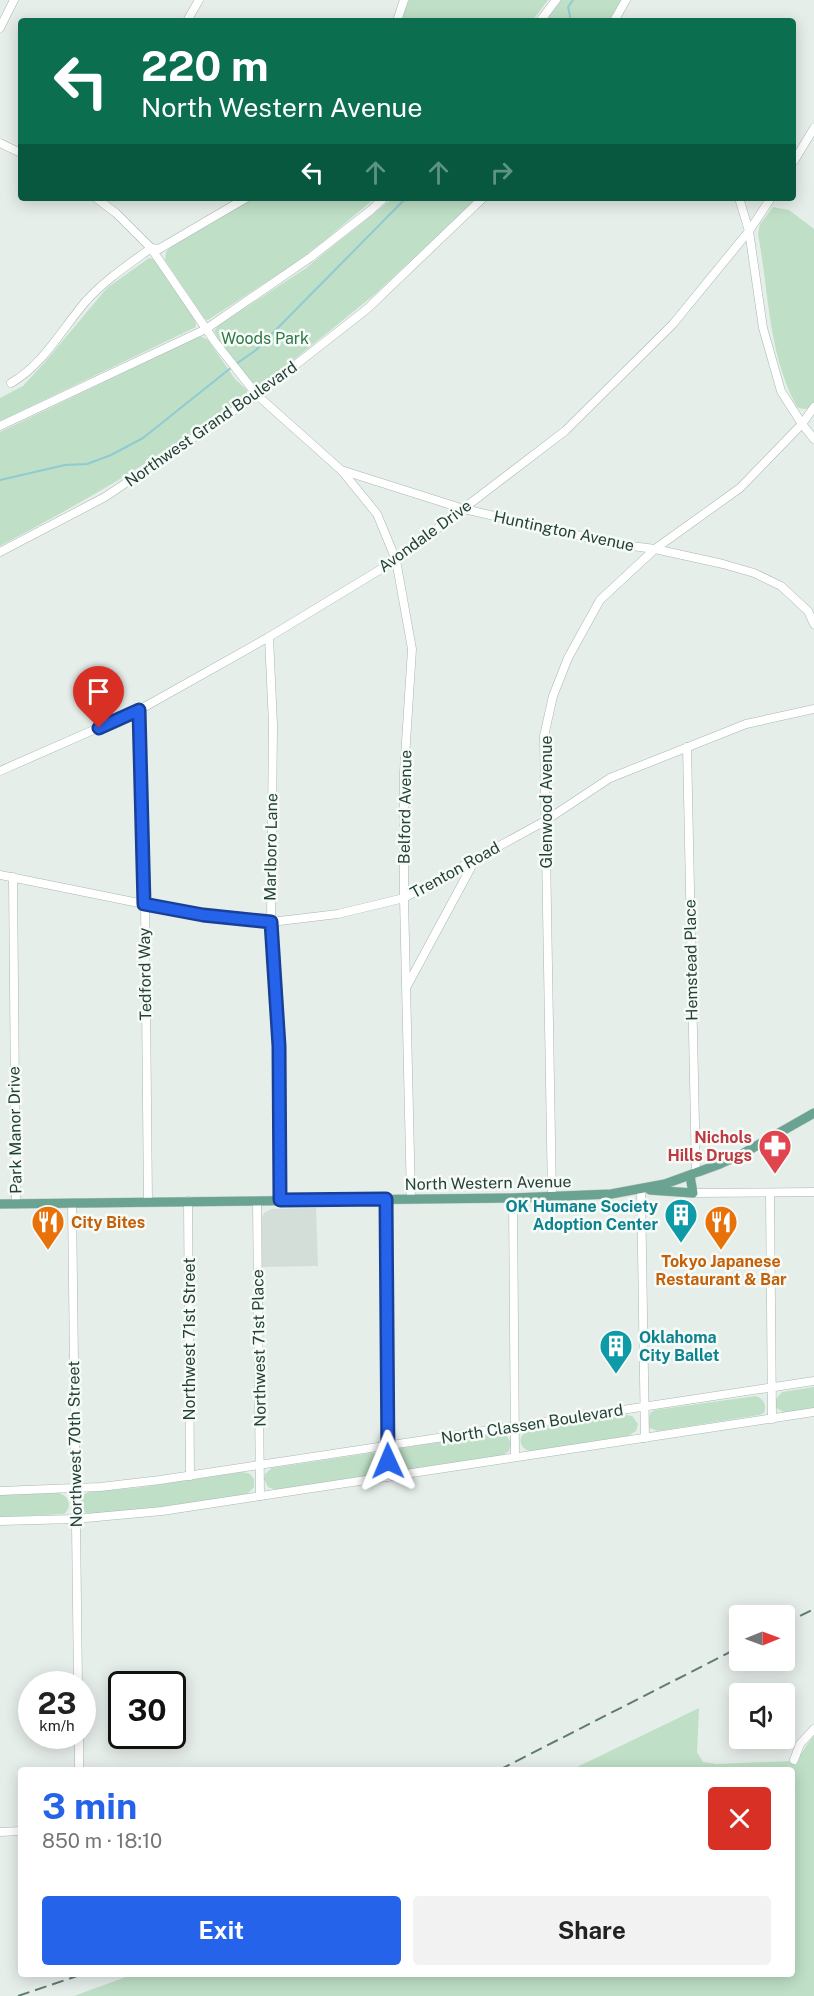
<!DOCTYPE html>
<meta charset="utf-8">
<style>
:root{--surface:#fff;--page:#f2f2f2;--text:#222;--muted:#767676;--accent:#2563eb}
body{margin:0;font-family:"Public Sans",sans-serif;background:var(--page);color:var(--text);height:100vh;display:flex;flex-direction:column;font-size:22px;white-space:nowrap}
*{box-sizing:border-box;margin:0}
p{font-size:20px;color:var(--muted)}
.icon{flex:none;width:33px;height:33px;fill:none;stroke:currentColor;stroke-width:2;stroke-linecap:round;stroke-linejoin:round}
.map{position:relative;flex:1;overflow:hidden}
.side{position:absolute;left:18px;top:1767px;width:777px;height:210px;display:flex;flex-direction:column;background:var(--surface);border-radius:6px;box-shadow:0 3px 15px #0003}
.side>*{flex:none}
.banner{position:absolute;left:18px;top:18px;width:778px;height:183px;border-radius:6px;box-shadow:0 3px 15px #0003;background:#0b6e4f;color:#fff;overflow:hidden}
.needle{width:39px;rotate:89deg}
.buttons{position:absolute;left:729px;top:1605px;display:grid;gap:12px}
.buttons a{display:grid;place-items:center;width:66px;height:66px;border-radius:6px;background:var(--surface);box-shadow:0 3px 15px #0003;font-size:30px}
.speed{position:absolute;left:18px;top:1671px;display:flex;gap:12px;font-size:30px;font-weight:700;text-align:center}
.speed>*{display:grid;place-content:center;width:78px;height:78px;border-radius:50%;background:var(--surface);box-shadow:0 3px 15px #0003;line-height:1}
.speed small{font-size:15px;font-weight:400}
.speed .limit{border:3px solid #111;border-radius:9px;background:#fff;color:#111}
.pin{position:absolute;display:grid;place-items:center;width:51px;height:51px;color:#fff;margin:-62px -26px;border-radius:50% 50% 50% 0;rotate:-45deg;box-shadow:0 0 6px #0007}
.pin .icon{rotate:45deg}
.me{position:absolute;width:66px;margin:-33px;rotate:359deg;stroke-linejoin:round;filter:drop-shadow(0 0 4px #0008)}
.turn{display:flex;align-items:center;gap:21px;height:126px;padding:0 24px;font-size:27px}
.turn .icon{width:78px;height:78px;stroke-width:2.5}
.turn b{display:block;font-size:42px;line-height:51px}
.lanes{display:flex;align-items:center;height:57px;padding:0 24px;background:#0003;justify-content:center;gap:30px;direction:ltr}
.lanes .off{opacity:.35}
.round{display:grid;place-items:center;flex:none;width:63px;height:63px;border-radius:6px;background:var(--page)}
.headline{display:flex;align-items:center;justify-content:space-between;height:102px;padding:0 24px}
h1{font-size:36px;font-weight:700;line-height:45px;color:var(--accent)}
.cta{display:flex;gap:12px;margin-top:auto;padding:12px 24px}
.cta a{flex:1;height:69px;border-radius:6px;background:var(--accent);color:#fff;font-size:24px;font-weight:700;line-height:69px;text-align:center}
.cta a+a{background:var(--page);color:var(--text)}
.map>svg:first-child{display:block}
</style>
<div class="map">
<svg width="814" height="1996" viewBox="0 0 814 1996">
<rect width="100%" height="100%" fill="#e6eeea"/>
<polygon fill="#d4ded9" points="316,1208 318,1266 262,1267 262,1218 264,1213 271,1209"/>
<g fill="#bfdfc6">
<polygon points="409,0 548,0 532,21 401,21"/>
<polygon points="561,0 621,0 609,21 546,21"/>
<polygon points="253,198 375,198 324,241 291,266 208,320 205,319 165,260 166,252 174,244"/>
<polygon points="393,198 478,198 375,294 264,384 255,386 227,355 214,331 218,326 306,268"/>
<path d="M773,207L789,210L814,229V404C808,410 804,410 797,407C768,354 769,292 758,234L760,224Z"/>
<path d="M149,258L153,259C163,272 198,313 196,327L0,421V398L23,386L45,362L107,288Z"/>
<path d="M200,336L208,340L235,379L247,390V395C169,452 86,501 0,546V432Z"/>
<polygon points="814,1387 814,1408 786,1413 776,1408 776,1399 782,1392"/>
<path d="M756,1396C763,1399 767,1404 764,1413L759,1415L658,1431L650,1428L648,1423L650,1413L655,1410Z"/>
<path d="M626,1415L632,1416L638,1424L636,1431L628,1436L531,1452C519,1448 517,1438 527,1430Z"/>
<polygon points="502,1433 507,1436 511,1443 509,1451 503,1455 405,1470 397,1468 393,1463 395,1452 401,1448"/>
<polygon points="371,1453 379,1454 383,1461 382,1468 376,1474 276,1490 268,1487 264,1479 265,1474 272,1468"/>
<polygon points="243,1472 250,1474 254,1479 254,1487 247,1494 147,1509 91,1514 84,1512 79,1506 82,1495 89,1492 136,1488"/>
<path d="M59,1493C70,1497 72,1507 64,1514L0,1517V1495Z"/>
<path d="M699,1708L697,1752L703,1762L716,1764L792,1761C802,1757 806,1744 814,1736V1996H74L134,1974H792V1770H571Z"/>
</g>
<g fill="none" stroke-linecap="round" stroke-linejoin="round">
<g stroke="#8fcbd2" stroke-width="2">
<polyline points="571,21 568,7 573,0"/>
<polyline points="236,364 256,350 406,198"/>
<polyline points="0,480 65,465 87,464 111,455 143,438 232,367"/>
</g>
<g stroke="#a8b7b1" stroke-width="9">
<g id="minor">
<polyline points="187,21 199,0"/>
<polyline points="397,21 404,0"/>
<polyline points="540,21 556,0"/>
<polyline points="614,21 626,0"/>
<polyline points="0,28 14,0"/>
<polyline points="0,143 21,153"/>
<polyline points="794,161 814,128"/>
<polyline points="96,198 116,213 151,248 215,342 257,395 341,470 464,509 616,544 655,549 723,564 754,573 781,586 808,611 814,624"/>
<polyline points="739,198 749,231 763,328 781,391 802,424 814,439"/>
<path d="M11,383C44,364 62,329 86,301C105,280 128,265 151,248L159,249L246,198"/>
<polyline points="0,426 206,329 311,257 371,210 384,198"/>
<polyline points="342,471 377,514 396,560 412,649 404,773 404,898 411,1199"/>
<polyline points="0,552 105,497 257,395 367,309 483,198"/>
<polyline points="269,637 273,725 271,922 278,1046 280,1200"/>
<polyline points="139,710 145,904 148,1202"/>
<polyline points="687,747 696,1174"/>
<polyline points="0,771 139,710 269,637 396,560 565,431 673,324 749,231 771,198"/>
<polyline points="0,875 203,916 271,922 338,914 404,898 545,821 610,778 746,724 814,709"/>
<polyline points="13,877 16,1204"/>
<polyline points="407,986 475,860"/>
<polyline points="641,1190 645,1438"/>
<polyline points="693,1193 814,1192"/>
<polyline points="770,1193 772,1419"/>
<polyline points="552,1197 544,736 553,696 568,658 600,600 655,549 740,488 802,424 814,407"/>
<polyline points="513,1198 515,1457"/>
<polyline points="386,1199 388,1477"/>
<polyline points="188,1201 190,1476"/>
<polyline points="257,1201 260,1496"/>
<polyline points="72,1203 78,1684"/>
<polyline points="0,1491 100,1487 160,1480 814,1381"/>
<polyline points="0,1521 75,1519 162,1511 814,1412"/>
<polyline points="79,1736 79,1770"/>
<polyline points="794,1760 800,1744 814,1729"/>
<polyline points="0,1832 21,1831"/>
</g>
</g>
<g stroke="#c2cac7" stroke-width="10">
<g id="major">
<polyline points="650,1190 693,1193 690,1176"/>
<polyline points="0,1204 513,1198 611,1194 665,1184 720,1164 742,1154 814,1113"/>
</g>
</g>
<use href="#minor" stroke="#fff" stroke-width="8"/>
<use href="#major" stroke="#6ba392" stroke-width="9"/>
<g stroke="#5f7c73" stroke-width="2" stroke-dasharray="12 6" stroke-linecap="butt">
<polyline points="784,1624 814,1609"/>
<polyline points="499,1770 740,1647"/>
<polyline points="18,1996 83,1974"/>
</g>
</g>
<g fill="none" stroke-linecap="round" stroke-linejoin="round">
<g stroke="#184099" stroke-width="15">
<polyline id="route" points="99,728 139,710 144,904 203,915 271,922 279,1046 280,1200 386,1199 388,1461"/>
</g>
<use href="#route" stroke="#2563eb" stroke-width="10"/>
</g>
<defs>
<g id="pharmacy-pin" transform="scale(1.725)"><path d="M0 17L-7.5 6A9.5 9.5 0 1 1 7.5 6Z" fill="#e0444e" stroke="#f6fbf8"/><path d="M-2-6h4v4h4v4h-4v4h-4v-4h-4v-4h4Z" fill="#fff"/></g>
<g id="building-pin" transform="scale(1.725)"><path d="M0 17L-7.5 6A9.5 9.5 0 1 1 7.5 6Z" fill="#0f9aa8" stroke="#f6fbf8"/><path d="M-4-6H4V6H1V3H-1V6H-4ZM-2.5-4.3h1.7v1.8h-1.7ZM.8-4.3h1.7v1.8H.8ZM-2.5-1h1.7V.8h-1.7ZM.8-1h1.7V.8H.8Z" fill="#fff"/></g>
<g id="restaurant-pin" transform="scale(1.725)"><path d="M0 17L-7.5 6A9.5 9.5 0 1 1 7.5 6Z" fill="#e8710a" stroke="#f6fbf8"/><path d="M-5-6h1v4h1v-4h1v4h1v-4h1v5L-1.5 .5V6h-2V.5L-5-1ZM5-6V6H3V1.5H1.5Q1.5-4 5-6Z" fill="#fff"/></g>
</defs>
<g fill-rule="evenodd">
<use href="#pharmacy-pin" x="775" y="1146"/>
<use href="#building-pin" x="681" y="1215"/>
<use href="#restaurant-pin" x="48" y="1222"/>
<use href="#restaurant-pin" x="721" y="1222"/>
<use href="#building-pin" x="616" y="1346"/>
</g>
<g text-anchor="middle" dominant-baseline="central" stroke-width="5" stroke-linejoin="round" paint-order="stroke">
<g font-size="16" fill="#2e7747" stroke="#f6fbf8">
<text x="265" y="338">Woods Park</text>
</g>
<g font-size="16" fill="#244138" stroke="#f6fbf8">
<text transform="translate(211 424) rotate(-35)">Northwest Grand Boulevard</text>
<text transform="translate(564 531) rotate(12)">Huntington Avenue</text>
<text transform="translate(425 536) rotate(-36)">Avondale Drive</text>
<text transform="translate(546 802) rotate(-90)">Glenwood Avenue</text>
<text transform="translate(405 807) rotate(-89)">Belford Avenue</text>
<text transform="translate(271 847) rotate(-89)">Marlboro Lane</text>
<text transform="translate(455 870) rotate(-29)">Trenton Road</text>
<text transform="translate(691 960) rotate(-91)">Hemstead Place</text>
<text transform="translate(145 974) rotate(-91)">Tedford Way</text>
<text transform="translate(15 1130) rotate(-91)">Park Manor Drive</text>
<text transform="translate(488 1183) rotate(-1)">North Western Avenue</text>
<text transform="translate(189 1339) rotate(-90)">Northwest 71st Street</text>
<text transform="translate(259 1348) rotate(-91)">Northwest 71st Place</text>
<text transform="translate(532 1424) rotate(-9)">North Classen Boulevard</text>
<text transform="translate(75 1444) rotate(-91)">Northwest 70th Street</text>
</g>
<g font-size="16" font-weight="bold" fill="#be3a42" stroke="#f6fbf8" text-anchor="end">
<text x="752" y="1137">Nichols<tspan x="752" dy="18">Hills Drugs</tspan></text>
</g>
<g font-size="16" font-weight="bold" fill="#0d838f" stroke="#f6fbf8" text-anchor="end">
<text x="658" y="1206">OK Humane Society<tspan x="658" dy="18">Adoption Center</tspan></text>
<text x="639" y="1337" text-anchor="start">Oklahoma<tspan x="639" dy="18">City Ballet</tspan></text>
</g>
<g font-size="16" font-weight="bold" fill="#c56008" stroke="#f6fbf8" text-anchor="start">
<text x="71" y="1222">City Bites</text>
<text x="721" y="1261" text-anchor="middle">Tokyo Japanese<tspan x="721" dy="18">Restaurant &amp; Bar</tspan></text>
</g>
</g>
</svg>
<div class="buttons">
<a><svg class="needle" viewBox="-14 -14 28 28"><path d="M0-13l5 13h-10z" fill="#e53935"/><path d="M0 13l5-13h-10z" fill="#767676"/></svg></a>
<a><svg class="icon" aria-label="sound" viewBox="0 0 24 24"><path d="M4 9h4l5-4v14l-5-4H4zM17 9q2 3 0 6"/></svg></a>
</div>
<div class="speed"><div>23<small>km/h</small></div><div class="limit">30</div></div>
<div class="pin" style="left:99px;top:728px;background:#d93025"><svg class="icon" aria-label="arrive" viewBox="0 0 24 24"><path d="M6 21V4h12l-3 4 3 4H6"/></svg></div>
<svg class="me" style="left:388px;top:1461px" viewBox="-20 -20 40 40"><path d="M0-17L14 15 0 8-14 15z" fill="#2563eb" stroke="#fff" stroke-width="4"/></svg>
<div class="banner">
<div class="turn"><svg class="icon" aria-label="left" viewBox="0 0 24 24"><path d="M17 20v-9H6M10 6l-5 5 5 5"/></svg><div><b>220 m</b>North Western Avenue</div></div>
<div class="lanes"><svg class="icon" aria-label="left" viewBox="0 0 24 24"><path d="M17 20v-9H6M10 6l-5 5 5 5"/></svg><svg class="icon off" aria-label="ahead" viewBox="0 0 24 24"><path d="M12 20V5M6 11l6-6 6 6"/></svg><svg class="icon off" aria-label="ahead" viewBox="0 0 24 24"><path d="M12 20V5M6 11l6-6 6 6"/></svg><svg class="icon off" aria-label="right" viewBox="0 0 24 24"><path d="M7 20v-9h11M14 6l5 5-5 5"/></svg></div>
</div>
<section class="side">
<div class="headline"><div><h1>3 min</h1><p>850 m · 18:10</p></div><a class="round" style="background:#d93025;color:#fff"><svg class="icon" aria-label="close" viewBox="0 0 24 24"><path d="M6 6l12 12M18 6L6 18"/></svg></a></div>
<div class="cta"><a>Exit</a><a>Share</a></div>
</section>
</div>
